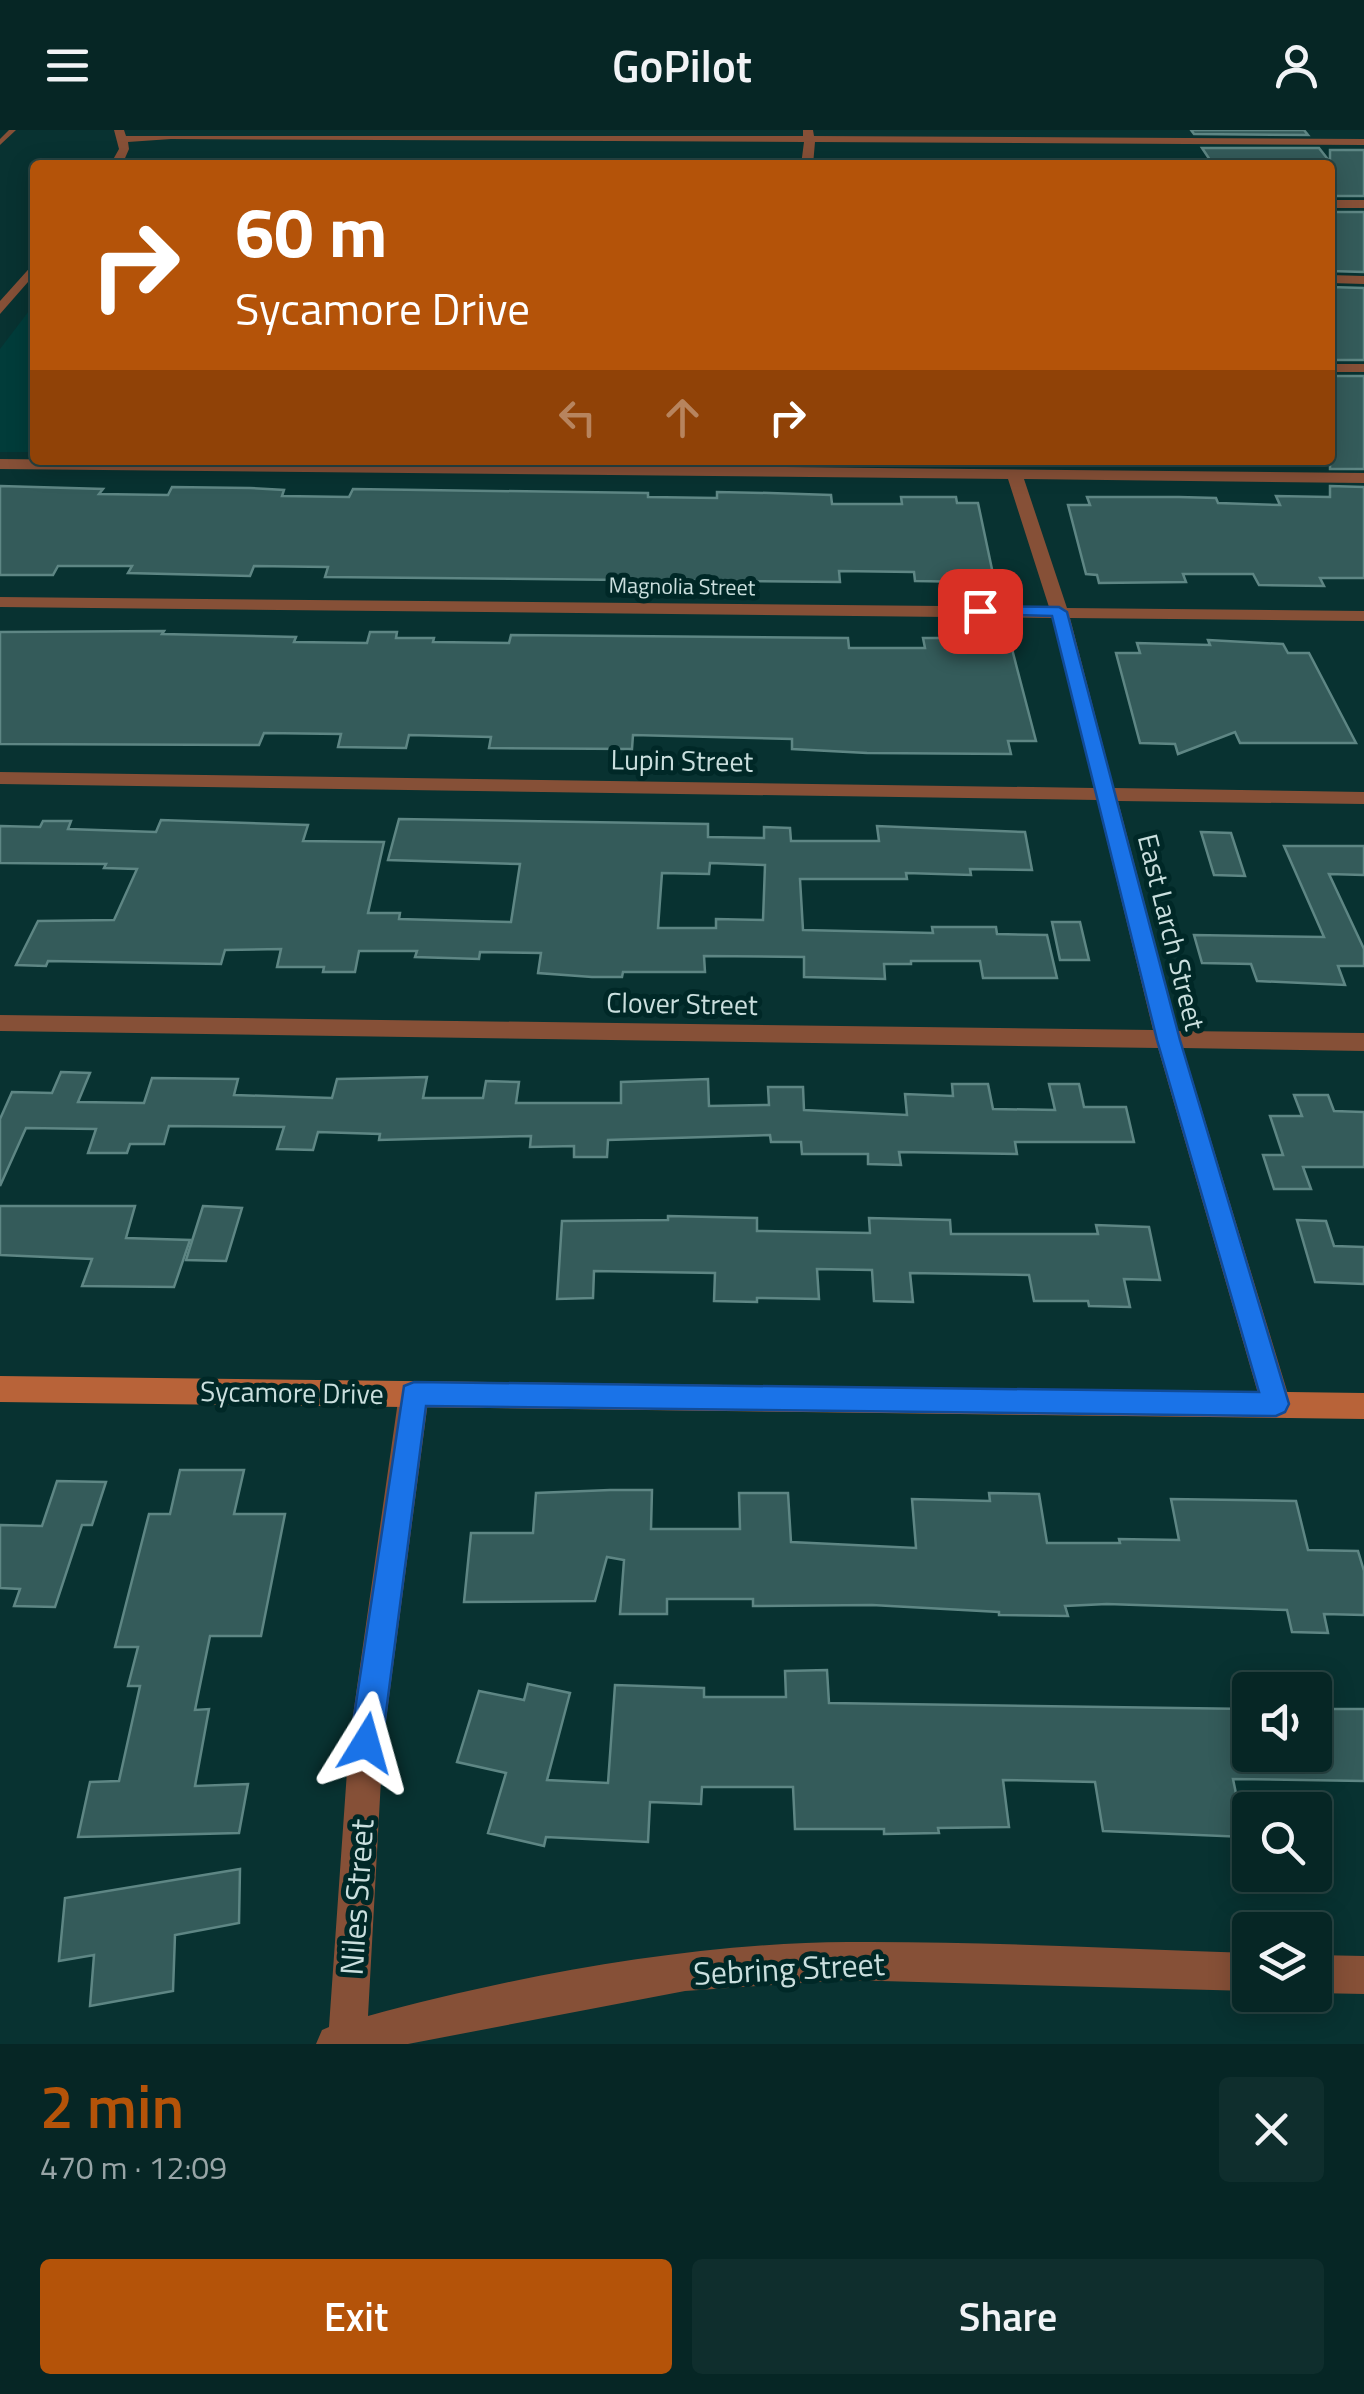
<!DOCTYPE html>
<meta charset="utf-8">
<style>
:root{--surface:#062625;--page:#0f2e2d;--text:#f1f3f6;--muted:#98a5a7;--line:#274342;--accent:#b45309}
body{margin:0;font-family:"Titillium Web",sans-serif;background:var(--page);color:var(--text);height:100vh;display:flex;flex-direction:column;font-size:38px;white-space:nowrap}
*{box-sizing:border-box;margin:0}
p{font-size:32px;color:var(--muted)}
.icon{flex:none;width:55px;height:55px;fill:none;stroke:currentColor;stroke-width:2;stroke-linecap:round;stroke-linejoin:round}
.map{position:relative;height:1914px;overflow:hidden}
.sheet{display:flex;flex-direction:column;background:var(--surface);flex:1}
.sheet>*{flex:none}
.guide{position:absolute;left:30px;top:30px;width:1305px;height:305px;border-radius:10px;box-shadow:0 5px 25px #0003,0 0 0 2px var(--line);background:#b45309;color:#fff;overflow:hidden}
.fabs{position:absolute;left:1232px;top:1542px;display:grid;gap:20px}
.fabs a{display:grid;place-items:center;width:100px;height:100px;border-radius:10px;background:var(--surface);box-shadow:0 5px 25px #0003,0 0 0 2px var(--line);font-size:50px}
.pin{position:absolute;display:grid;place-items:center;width:85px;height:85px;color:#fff;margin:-42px;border-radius:20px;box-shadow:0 5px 15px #0006}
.me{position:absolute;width:110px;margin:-55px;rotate:8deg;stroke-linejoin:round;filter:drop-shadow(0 0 8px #0008)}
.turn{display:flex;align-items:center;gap:35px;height:210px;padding:0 40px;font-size:45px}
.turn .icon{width:130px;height:130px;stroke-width:2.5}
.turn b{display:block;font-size:70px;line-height:85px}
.lanes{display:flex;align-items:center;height:95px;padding:0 40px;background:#0003;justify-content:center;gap:50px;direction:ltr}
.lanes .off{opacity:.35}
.round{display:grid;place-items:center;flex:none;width:105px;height:105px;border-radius:10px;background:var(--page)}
.summary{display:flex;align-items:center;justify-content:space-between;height:170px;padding:0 40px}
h1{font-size:60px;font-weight:600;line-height:75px;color:var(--accent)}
.cta{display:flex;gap:20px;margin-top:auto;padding:20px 40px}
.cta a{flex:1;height:115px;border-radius:10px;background:var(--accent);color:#fff;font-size:40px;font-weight:600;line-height:115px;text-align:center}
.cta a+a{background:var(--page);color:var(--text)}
header{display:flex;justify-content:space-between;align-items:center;height:130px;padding:0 40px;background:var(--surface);font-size:45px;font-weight:600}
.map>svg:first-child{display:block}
</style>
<header><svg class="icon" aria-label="menu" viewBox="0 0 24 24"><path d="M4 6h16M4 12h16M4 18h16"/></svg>GoPilot<svg class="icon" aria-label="person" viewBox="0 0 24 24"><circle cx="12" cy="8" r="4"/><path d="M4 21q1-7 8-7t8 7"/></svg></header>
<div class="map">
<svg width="1364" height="1914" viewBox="0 0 1364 1914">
<rect width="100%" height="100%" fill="#083231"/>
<polygon fill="#013c3a" points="35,173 35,322 0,322 0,219"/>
<g fill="#345b5a" stroke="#5e8684" stroke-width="2.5" fill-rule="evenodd">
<polygon points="1191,0 1304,0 1308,5 1194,4"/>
<polygon points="1202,18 1319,18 1330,32 1330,20 1364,20 1364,66 1330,66 1330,33 1212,33"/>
<polygon points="1330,82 1364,82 1364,142 1330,141"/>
<polygon points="1330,157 1364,158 1364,230 1330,230"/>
<rect x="1330" y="246" width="34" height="93"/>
<polygon points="0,356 103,359 99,364 168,365 172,357 250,358 284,360 282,366 349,367 353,359 648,363 648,367 717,368 717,362 770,363 831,365 832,374 902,374 901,367 956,367 957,373 978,373 993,444 972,444 974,452 915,451 914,442 839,441 840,452 721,451 325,447 328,437 254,436 250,446 128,443 132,436 58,436 53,445 0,445"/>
<polygon points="1330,356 1364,357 1364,448 1320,448 1324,456 1259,455 1253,444 1183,444 1186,452 1099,453 1097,445 1086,444 1068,375 1090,375 1087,367 1179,367 1216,368 1218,373 1280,375 1276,366 1330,367"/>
<polygon points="164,501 162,504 296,507 294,512 367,513 370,502 397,502 396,508 434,508 433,512 509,513 511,505 848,508 849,518 925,518 923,508 987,508 989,519 1012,519 1036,611 1008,611 1011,624 867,623 792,619 792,609 633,605 632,619 489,618 491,607 409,605 406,618 338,617 341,604 264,603 259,615 0,614 0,502"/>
<polygon points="1208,510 1283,514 1288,523 1309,523 1356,613 1240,613 1235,602 1178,624 1175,614 1140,613 1116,523 1140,523 1137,513 1210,515"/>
<path d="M399,689L708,694V707L764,708V697L790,698L791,711H879L877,696L1025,702L1032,740L970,739L971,745L906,743L907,749H800L803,800L933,803L932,797H996L997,804L1047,805L1057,848H983L980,831H911V834H884L885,849L804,847V827L704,826L705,842H623L622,847H592L538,843L541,823L480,822L479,829L415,827L417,821H359L355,842H323L324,837H277L281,819L225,820L221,834L48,831L46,836L16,835L38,791L114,790L137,739L104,738L106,734L0,733V696L40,697L43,691H71L68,699L156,702L161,690L308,695L303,711L384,712L368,783H400L399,789L511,792L520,734L388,730ZM710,733L765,735L763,790L716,789V798H658L662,743L709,744Z"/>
<polygon points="1201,702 1231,703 1245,746 1214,745"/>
<polygon points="1284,716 1364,716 1364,745 1329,744 1364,819 1364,836 1338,836 1345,855 1257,851 1251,834 1202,833 1194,805 1324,807"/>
<polygon points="1052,792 1080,792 1089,830 1060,830"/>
<polygon points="61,942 90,943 78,972 144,973 152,948 238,949 234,965 332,968 337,949 427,947 423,968 483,968 486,951 519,952 516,973 621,973 621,952 708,949 709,976 769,975 768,957 803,957 804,980 907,985 905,964 953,966 952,954 988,954 993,979 1055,980 1049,954 1079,954 1084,977 1126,977 1134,1012 1015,1012 1017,1024 899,1022 901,1035 868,1034 868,1024 802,1024 801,1012 771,1012 770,1005 608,1010 607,1027 574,1027 574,1016 530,1017 531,1006 379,1010 380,1004 318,1002 313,1020 277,1019 284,997 169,996 164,1014 130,1014 127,1023 88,1023 96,999 26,998 0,1056 0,989 12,962 52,963"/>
<polygon points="1294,965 1328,965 1334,981 1364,982 1364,1037 1303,1037 1311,1059 1274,1059 1263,1025 1283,1025 1270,986 1302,986"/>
<polygon points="0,1076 135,1076 126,1108 190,1110 174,1157 82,1156 92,1129 0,1125"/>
<polygon points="203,1076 242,1078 226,1131 186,1130"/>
<polygon points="668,1086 757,1088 757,1101 870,1103 869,1088 950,1090 951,1104 1098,1104 1096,1095 1149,1097 1160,1150 1124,1149 1130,1177 1089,1176 1088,1171 1034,1171 1029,1145 910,1143 913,1172 874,1171 872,1140 817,1139 819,1169 757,1168 757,1172 714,1171 715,1143 594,1141 593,1168 557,1169 562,1091 668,1090"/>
<polygon points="1297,1090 1326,1091 1334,1116 1364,1117 1364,1154 1315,1152"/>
<polygon points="180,1340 244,1340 234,1384 285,1384 261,1506 210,1506 195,1580 209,1579 195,1656 248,1654 239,1703 78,1707 90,1652 119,1651 140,1556 128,1556 138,1517 115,1517 149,1384 170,1384"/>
<polygon points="57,1351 106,1352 92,1395 82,1395 55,1477 14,1476 20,1459 0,1458 0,1395 42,1396"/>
<polygon points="610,1360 652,1360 651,1399 740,1399 739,1363 788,1363 791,1412 916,1418 912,1369 990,1371 989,1363 1039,1364 1047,1413 1120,1413 1119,1409 1179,1410 1171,1369 1296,1371 1308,1420 1358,1421 1364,1441 1364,1485 1324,1484 1328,1503 1292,1502 1287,1480 1107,1474 1065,1476 1068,1486 999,1485 999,1482 872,1475 753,1476 753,1469 667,1469 667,1484 620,1484 624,1430 607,1427 595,1471 464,1472 471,1403 533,1403 536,1363"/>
<polygon points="827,1540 829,1573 1250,1579 1250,1625 1315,1625 1315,1579 1364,1579 1364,1651 1233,1649 1245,1707 1103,1701 1095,1652 1003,1650 1009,1697 938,1698 939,1703 884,1704 884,1699 795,1699 793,1657 702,1657 701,1674 650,1672 648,1712 546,1707 544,1716 488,1703 506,1643 457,1632 479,1561 524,1570 528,1554 570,1563 547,1650 608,1653 615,1555 704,1558 704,1567 786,1567 785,1541"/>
<polygon points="240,1739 239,1793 175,1805 173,1861 90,1876 94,1825 59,1831 65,1768"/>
</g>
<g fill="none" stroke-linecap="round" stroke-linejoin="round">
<polygon fill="#865037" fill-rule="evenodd" points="9,0 16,0 0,15 0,9"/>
<g fill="#865037" fill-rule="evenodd">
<polygon points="114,0 124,0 126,6 803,6 803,0 813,0 814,6 1364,9 1364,15 815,12 813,35 801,35 804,12 171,9 128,12 129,19 122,35 110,35 119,19"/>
<rect x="1330" y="70" width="34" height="8"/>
<polygon points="35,132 35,144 0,184 0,171"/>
<polygon points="1330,145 1364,146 1364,154 1330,153"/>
<rect x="1330" y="234" width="34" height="8"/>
<polygon points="0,329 1364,343 1364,353 1024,349 1067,478 1364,481 1364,491 1070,488 1114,658 1364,662 1364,674 1118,671 1178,901 1364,903 1364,921 1183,918 1291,1274 1287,1283 1276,1287 1265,1283 1261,1274 1158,918 0,901 0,885 1153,900 1097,670 0,654 0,642 1094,658 1052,488 0,477 0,467 1049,477 1008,349 0,339"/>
<path d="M414,1251L424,1255L429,1264L383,1613L368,1886C518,1845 693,1813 848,1812C982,1811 1116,1819 1250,1823V1861L845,1850L685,1861L408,1914H316L322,1900L329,1897L349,1613L399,1264L404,1255Z"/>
<polygon points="1315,1825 1364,1826 1364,1864 1315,1863"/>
</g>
<polygon fill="#b86339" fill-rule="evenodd" points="0,1246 1364,1263 1364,1289 0,1272"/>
</g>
<polygon fill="#1a73e8" stroke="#114b97" stroke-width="2.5" points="980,476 1059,477 1067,482 1180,910 1289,1274 1285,1282 1276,1286 426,1276 382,1613 377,1624 366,1629 355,1624 350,1613 404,1256 414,1252 1259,1262 1157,910 1052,486 974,484 974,477"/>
<g text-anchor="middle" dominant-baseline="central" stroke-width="10" stroke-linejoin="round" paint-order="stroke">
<g font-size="22" fill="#cadfde" stroke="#002827">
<text transform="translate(682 456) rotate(1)">Magnolia Street</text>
</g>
<g font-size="28" fill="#cadfde" stroke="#002827">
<text transform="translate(682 630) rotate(1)">Lupin Street</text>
<text transform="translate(1172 802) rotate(76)">East Larch Street</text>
<text transform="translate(682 873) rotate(1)">Clover Street</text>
<text transform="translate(292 1262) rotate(1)">Sycamore Drive</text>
</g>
<g font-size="32" fill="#cadfde" stroke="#002827">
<text transform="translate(356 1767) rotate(-86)">Niles Street</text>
<text transform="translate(789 1838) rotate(-3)">Sebring Street</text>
</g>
</g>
</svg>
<div class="fabs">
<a><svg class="icon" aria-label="sound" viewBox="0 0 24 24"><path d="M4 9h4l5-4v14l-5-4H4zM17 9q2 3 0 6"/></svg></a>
<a><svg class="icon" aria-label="search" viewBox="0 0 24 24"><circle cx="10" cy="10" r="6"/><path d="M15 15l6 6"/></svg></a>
<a><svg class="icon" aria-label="layers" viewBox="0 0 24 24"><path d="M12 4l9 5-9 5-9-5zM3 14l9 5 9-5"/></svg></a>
</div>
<div class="pin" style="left:980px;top:481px;background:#d93025"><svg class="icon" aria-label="arrive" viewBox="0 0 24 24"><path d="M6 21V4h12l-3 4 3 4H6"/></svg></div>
<svg class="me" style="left:366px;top:1613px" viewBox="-20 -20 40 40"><path d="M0-17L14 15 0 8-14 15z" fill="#1a73e8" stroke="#fff" stroke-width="4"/></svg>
<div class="guide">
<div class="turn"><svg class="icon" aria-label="right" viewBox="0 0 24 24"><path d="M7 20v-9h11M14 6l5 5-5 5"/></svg><div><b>60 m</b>Sycamore Drive</div></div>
<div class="lanes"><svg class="icon off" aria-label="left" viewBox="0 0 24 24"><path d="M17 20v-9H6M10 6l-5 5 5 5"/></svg><svg class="icon off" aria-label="ahead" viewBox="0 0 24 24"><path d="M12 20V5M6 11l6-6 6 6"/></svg><svg class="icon" aria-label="right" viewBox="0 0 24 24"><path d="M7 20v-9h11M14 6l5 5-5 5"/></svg></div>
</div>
</div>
<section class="sheet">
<div class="summary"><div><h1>2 min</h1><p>470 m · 12:09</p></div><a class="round"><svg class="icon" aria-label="close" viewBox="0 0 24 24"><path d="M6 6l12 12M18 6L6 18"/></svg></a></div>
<div class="cta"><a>Exit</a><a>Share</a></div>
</section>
